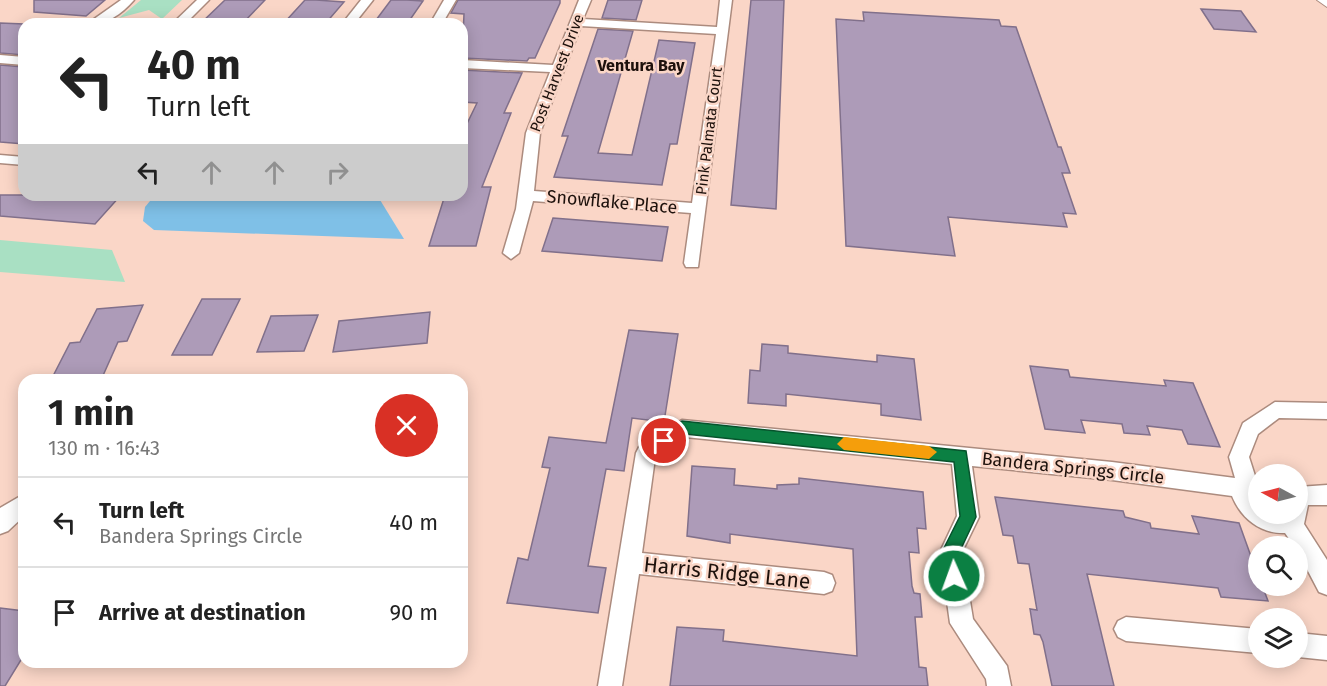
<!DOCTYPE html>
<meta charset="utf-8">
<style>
:root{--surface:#fff;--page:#f6f6f6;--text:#222;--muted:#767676;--line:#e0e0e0}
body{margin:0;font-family:"Fira Sans",sans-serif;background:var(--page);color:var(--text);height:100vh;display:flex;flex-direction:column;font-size:22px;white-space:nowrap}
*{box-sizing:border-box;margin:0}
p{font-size:20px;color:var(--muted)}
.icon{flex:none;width:33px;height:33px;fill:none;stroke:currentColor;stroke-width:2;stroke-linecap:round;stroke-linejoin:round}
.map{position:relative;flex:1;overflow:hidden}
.drawer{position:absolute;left:18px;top:374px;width:450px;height:294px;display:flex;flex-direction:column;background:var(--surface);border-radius:18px;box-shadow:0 3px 15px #0003}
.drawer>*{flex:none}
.banner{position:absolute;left:18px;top:18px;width:450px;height:183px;border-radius:18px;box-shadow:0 3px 15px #0003;background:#fff;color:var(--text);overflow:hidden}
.needle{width:39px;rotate:277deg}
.controls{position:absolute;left:1248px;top:464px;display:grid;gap:12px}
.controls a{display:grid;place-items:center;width:60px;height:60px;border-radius:50%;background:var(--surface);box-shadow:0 3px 15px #0003;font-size:30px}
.pin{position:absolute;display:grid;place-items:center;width:51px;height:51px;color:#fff;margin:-26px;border:3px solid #fff;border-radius:50%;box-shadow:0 2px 6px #0007}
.me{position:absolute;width:66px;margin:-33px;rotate:358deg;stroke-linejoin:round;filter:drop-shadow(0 0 4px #0008)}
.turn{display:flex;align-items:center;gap:21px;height:126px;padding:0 30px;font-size:27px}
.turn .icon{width:78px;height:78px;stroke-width:2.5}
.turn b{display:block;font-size:42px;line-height:51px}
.lanes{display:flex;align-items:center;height:57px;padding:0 30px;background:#0003;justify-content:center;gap:30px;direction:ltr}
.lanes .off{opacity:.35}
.round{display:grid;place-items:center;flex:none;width:63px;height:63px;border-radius:32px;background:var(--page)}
.head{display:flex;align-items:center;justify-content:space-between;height:102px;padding:0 30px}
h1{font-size:36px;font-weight:700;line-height:45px}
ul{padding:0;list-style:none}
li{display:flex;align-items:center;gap:18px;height:90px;padding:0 30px;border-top:2px solid var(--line)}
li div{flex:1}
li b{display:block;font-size:22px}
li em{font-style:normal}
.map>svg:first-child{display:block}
</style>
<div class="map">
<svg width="1327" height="686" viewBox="0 0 1327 686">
<rect width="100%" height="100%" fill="#fad6c7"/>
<g fill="#a9e0c3">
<polygon points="141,0 182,0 162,19 149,10 119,18"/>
<polygon points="0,240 112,250 125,282 0,272"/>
</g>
<polygon fill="#7fc0e7" points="155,195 377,195 404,239 154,230 143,221 145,207"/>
<g fill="#ad9bb8" stroke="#81708b" stroke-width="1.5">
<polygon points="34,0 105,0 86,16 34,12"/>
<polygon points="225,0 265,0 242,24 200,24"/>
<polygon points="305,0 316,0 344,2 325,24 283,24"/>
<polygon points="391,0 407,0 423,1 407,24 373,24"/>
<polygon points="458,0 560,0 560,3 535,58 529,58 527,61 462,58 464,14 451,13"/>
<polygon points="608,0 642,0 636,20 602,18"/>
<polygon points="751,0 784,0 776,209 731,205"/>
<polygon points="1201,9 1241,11 1256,32 1214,29"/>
<polygon points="863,12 999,20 1001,26 1016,27 1058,147 1061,147 1070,173 1062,173 1076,214 1063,213 1067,227 948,217 955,256 846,246 836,19 864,21"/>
<polygon points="0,23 24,24 24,55 0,53"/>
<polygon points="598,29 633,31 598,153 632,155 659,40 695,43 677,144 670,144 662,185 554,177 568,136 562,136"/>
<polygon points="0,65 24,67 24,144 0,142"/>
<polygon points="462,70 522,73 504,113 511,113 482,187 491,187 476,246 429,246 445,195 462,195 462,134 477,103 462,102"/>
<polygon points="0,195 121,195 95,224 0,216"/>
<polygon points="553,218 668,227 662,261 542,251"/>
<polygon points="202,299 240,299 212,355 172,355"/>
<polygon points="143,305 127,341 118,342 101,380 51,380 70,343 80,342 97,309"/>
<polygon points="430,312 427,343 333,352 339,321"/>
<polygon points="318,315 304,351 257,352 271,316"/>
<polygon points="629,330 678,334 664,422 632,418 624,471 606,469 588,566 606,568 598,613 507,603 518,558 528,560 550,468 542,467 549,437 606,443"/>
<polygon points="762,344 788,346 788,353 877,362 877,355 914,359 921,420 881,415 881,404 786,394 786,406 748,403 750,370 760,371"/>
<polygon points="1030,366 1068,370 1070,377 1166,386 1164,380 1193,383 1220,447 1188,444 1182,430 1147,426 1150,435 1124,433 1122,424 1081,420 1085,433 1045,429"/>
<polygon points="692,466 735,469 734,485 777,489 777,485 799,484 799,478 923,492 926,529 917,528 919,553 909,552 912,586 914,593 920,594 922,617 915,617 919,667 926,668 928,686 670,686 677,627 724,630 723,641 857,656 853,549 730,534 730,543 687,536"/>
<polygon points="995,497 1123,511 1125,517 1150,523 1151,528 1199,534 1192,516 1239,523 1258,576 1258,585 1262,585 1268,601 1221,597 1218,588 1087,574 1114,686 1052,686 1043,642 1040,635 1034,634 1030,609 1037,610 1029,564 1018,563 1013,536 1003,535"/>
<polygon points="0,608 24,611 24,655 5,686 0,686"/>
</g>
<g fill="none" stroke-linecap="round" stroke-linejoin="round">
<g stroke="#ac8b7e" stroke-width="3">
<g id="minor">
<path d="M121,0H134C121,15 107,24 87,24Z"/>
<polygon points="197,0 209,0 185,24 172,24"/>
<polygon points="361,0 373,0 354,24 342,24"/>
<polygon points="444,0 456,0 442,24 430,24"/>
<path d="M579,0H591L583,19L717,27L720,0H732L698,267H686L684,263L691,213L533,201L519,253L511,259L503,253L516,209L526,133L550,72L462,68V60L553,65ZM581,26L716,34L692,203L534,191L540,133Z"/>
<polygon points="0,55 24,57 24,65 0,63"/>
<polygon points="0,155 24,157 24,165 0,163"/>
<path d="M1275,402L1327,403V419L1279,418L1258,434L1249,457L1256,479L1251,489L1258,502V513H1298V487L1327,485V505H1308L1304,524L1327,560V595L1319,592L1298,552V546H1294L1285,533C1260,534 1241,518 1232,496L1112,480L972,466L979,517L962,552L973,619L1007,666L1011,686H987L986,679L950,623L940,552L957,516L952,464L685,437L655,458L642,553L824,572L832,575L835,583L832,591L824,594L639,574L622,686H598L636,453L639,447L682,420L1112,462L1235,478L1229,457L1243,423Z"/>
<polygon points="24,494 24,516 8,531 0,534 0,508"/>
<polygon points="1126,617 1258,629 1258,653 1126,641 1118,637 1114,629 1118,621"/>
<polygon points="1298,633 1327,636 1327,660 1298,657"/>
</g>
</g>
<g stroke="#ac8b7e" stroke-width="2">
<polygon id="secondary" points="1317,0 1327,0 1327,7"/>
</g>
<use href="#minor" fill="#fff" fill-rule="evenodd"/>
<use href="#secondary" fill="#fff" fill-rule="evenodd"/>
</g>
<polygon fill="#0b8043" stroke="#07532c" stroke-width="1.5" points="682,421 966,451 976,517 959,553 963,576 960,582 954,584 948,582 942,552 960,516 954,462 685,434 670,445 659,445 657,441 659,436"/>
<polygon fill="#f59e0b" points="844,437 929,446 937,452 929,459 844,450 837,444"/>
<g text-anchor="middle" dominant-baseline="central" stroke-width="5" stroke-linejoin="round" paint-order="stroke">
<g font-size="15" fill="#1d110c" stroke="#fad6c7">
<text transform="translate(557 73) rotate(-69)">Post Harvest Drive</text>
<text transform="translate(709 131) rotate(-83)">Pink Palmata Court</text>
</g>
<g font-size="16" font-weight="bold" fill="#1d110c" stroke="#fad6c7">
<text x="641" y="65">Ventura Bay</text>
</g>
<g font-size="18" fill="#1d110c" stroke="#fad6c7">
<text transform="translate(612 202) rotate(5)">Snowflake Place</text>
<text transform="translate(1073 468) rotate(6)">Bandera Springs Circle</text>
</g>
<g font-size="21" fill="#1d110c" stroke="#fad6c7">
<text transform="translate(727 573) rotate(6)">Harris Ridge Lane</text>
</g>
</g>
</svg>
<div class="controls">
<a><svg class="needle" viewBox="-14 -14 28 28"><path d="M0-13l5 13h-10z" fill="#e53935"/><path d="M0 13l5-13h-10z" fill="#767676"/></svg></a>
<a><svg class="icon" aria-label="search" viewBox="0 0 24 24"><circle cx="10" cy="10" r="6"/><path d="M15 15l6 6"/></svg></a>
<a><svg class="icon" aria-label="layers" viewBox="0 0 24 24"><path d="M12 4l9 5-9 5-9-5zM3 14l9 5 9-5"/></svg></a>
</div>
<div class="pin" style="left:664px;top:441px;background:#d93025"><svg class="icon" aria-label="arrive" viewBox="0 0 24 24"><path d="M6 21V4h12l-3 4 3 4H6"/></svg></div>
<svg class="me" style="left:954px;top:576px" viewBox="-20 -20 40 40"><circle r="17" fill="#0b8043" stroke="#fff" stroke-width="3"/><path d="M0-11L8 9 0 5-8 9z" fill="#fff"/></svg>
<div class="banner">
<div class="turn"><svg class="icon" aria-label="left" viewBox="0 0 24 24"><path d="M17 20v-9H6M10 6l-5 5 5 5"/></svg><div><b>40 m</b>Turn left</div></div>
<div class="lanes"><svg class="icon" aria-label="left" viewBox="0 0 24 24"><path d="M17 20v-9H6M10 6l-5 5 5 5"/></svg><svg class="icon off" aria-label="ahead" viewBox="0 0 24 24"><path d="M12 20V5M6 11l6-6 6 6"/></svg><svg class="icon off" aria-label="ahead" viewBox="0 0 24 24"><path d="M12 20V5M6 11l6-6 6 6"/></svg><svg class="icon off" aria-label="right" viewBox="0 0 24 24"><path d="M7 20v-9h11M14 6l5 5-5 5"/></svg></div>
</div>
<section class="drawer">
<div class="head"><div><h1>1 min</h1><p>130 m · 16:43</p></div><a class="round" style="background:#d93025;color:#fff"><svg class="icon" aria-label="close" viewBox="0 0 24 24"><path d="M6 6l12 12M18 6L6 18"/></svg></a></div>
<ul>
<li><svg class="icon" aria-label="left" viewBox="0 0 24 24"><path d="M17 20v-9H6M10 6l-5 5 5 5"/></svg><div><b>Turn left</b><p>Bandera Springs Circle</p></div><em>40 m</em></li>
<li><svg class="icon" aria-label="arrive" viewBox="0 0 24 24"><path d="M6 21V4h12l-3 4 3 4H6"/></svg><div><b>Arrive at destination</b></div><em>90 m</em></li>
</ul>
</section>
</div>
